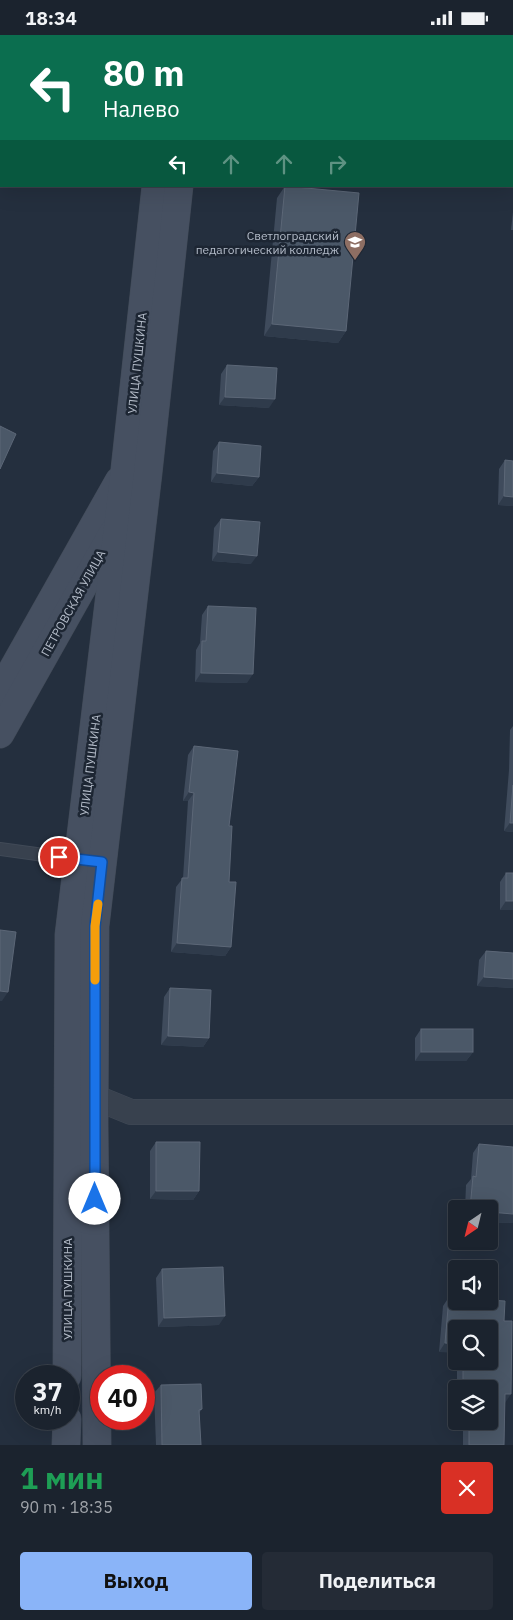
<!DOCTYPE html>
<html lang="ru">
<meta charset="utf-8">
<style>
:root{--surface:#1b232e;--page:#242b36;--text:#f1f3f6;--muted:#a0a4aa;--line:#39404a;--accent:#8ab4f8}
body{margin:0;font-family:"IBM Plex Sans",sans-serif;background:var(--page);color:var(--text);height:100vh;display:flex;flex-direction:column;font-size:19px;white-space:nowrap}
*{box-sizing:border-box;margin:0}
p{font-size:16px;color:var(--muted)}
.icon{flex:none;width:28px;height:28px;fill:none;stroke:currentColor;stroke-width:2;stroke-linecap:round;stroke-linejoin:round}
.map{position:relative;height:1410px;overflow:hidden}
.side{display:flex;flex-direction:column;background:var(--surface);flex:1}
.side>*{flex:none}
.guide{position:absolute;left:0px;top:0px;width:514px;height:152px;box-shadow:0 5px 20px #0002,0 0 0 1px var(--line);background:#0b6e4f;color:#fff;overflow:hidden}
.needle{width:32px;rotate:215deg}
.buttons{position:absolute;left:448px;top:1165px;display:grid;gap:10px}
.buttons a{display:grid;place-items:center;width:50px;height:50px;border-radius:5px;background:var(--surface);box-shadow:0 5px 20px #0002,0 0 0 1px var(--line);font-size:25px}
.speed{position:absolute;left:15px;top:1330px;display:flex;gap:10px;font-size:25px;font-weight:700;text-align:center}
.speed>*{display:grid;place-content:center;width:65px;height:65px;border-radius:50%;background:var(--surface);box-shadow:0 5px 20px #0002,0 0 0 1px var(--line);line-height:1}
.speed small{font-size:12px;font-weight:400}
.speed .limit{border:8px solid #d22;background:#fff;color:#111}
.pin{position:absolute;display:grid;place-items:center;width:42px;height:42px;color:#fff;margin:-21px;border:2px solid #fff;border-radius:50%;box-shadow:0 1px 5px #0007}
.me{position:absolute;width:55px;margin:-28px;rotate:0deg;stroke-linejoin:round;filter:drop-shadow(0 0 4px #0008)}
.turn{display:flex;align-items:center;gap:18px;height:105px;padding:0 20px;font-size:22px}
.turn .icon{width:65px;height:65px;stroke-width:2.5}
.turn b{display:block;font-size:35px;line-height:42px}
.lanes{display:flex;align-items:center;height:48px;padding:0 20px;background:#0003;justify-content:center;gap:25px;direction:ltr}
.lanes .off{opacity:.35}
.round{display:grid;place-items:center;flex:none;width:52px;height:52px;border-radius:5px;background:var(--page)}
.overview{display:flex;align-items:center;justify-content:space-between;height:85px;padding:0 20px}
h1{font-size:30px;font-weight:800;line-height:38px;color:#1e9e55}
.cta{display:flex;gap:10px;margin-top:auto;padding:10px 20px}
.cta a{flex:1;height:58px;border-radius:5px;background:var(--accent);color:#111;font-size:20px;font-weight:800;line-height:58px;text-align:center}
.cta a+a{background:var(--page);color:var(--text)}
.status{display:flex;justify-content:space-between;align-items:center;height:35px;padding:0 25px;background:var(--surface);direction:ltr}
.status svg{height:14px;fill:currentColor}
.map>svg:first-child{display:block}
</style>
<div class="status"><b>18:34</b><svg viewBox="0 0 49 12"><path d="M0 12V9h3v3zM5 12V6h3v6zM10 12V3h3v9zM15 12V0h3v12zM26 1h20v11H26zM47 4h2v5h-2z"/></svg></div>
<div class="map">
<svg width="513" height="1410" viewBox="0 0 513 1410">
<rect width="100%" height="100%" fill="#242f3e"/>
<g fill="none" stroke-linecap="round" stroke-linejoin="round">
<g stroke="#414a57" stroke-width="14">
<polyline id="lane" points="0,814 80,825"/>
</g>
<g stroke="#414a57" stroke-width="26">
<polyline id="street" points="77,1055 131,1077 513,1077"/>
</g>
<g stroke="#414a57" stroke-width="29">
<g id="secondary">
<polyline points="172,1 172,0"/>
<polyline points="195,1 195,0"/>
<polyline points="0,657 119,446"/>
<polyline points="0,699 113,498"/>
<polyline points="67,1341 69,900 125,434 156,151"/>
<polyline points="66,1410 67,1384"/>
<polyline points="97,1410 94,1089 95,891 148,438 179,151"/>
</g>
</g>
<use href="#lane" stroke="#38414e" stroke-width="12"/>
<use href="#street" stroke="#38414e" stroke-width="25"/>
<use href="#secondary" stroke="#465061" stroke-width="28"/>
</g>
<g fill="#3f4b5c">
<polygon points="285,151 346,296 338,308 264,301 277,163"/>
<polygon points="513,177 513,195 511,195"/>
<polygon points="227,330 269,373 219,370 221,339"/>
<polygon points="219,407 259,442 252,451 211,447 213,416"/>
<polygon points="505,425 513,426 513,471 498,470 499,434"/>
<polygon points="221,484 251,529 212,526 214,493"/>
<polygon points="208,571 247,648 195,647 196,615 200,608 202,580"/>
<polygon points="513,691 513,797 504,796 509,735 510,695"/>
<polygon points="194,711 229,791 229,847 231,912 225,921 171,917 176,852 183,843 188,766 183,766 188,720"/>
<polygon points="506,838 513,875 500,875 500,847"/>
<polygon points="486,916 513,918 513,953 477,951 479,925"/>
<polygon points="170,953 209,1003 203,1012 161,1010 164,962"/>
<polygon points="421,994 473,1017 466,1026 415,1026 415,1003"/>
<polygon points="156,1107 199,1156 193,1165 150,1164 150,1116"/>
<polygon points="479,1109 513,1188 489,1187 489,1174 465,1174 466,1150 471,1144 473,1118"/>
<polygon points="162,1234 219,1290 158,1292 156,1243"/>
<polygon points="449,1262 504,1286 505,1368 504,1410 463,1410 463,1386 489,1386 489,1354 457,1354 457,1326 489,1326 489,1294 439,1317 443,1271"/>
<polygon points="161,1350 202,1374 199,1378 201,1410 156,1410 154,1358"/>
</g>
<g fill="#2f3b4b">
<polygon points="272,289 346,296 338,308 264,301"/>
<polygon points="225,362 275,364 269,373 219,370"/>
<polygon points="217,438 259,442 252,451 211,447"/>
<polygon points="504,461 513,462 513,471 498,470"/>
<polygon points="218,517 257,521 251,529 212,526"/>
<polygon points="201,638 253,639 247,648 195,647"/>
<polygon points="189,757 194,758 188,766 183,766"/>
<polygon points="510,788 513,788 513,797 504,796"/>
<polygon points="506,866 513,866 513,875 500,875"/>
<polygon points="177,908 231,912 225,921 171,917"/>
<polygon points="484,942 513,944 513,953 477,951"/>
<polygon points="0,956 8,957 2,966 0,966"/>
<polygon points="168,1001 209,1003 203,1012 161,1010"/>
<polygon points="421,1017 473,1017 466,1026 415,1026"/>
<polygon points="156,1156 199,1156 193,1165 150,1164"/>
<polygon points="489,1177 513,1179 513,1188 489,1187"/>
<polygon points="225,1281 219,1290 158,1292 164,1283"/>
<polygon points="445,1308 456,1309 456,1318 439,1317"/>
<polygon points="505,1359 511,1359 505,1368"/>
</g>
<g fill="#4b5868" stroke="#5c6777">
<rect x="93" y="0" width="42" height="1"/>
<rect x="512" y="55" width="1" height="53"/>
<polygon points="285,151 359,158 346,296 272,289"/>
<polygon points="227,330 277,333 275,364 225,362"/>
<polygon points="0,391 16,399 0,434"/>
<polygon points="219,407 261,411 259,442 217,438"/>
<polygon points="505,425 513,426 513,462 504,461"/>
<polygon points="221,484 260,487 257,521 218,517"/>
<polygon points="208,571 256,573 253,639 201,638 202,606 206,606"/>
<polygon points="194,711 238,716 229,791 232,791 229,847 236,847 231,912 177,908 182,843 188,843 194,758 189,757"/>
<polygon points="513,750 513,788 510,788"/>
<rect x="506" y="838" width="7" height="28"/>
<polygon points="0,895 16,897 8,957 0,956"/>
<polygon points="486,916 513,918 513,944 484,942"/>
<polygon points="170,953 211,955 209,1003 168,1001"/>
<rect x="421" y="994" width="52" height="23"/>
<polygon points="156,1107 200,1107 199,1156 156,1156"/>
<polygon points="479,1109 513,1112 513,1179 489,1177 489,1174 470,1174 473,1141 476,1142"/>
<polygon points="223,1232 225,1281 164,1283 162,1234"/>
<polygon points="449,1262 456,1263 456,1266 489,1266 489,1265 505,1266 504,1286 512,1286 511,1359 505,1359 504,1410 469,1410 469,1386 489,1386 489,1354 463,1354 463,1326 489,1326 489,1294 456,1294 456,1309 445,1308"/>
<polygon points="201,1349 202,1374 199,1375 201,1410 162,1410 161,1350"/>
</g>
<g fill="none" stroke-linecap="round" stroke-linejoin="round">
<g stroke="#114b97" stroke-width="12">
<polyline id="route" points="59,822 102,827 95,891 95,1164"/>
</g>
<use href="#route" stroke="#1a73e8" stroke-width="9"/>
<polyline stroke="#f59e0b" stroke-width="9" points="95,945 95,891 98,869"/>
</g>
<defs>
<g id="university-pin" transform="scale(1.125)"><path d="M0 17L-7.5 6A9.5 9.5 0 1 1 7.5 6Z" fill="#8d6e63" stroke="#1d2633"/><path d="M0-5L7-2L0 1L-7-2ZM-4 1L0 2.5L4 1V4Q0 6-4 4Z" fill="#fff"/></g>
</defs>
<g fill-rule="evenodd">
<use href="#university-pin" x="355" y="207"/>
</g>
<g text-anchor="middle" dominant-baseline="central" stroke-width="5" stroke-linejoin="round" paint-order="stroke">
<g font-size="12" fill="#b4bcc9" stroke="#1d2633" text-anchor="end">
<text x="339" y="200">Светлоградский<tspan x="339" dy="14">педагогический колледж</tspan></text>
</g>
<g font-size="12" fill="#b4bcc9" stroke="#1d2633">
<text transform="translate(137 328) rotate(-84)">УЛИЦА ПУШКИНА</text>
<text transform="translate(73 568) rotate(-61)">ПЕТРОВСКАЯ УЛИЦА</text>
<text transform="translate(90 730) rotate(-83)">УЛИЦА ПУШКИНА</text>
<text transform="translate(67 1254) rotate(-90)">УЛИЦА ПУШКИНА</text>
</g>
</g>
</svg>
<div class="buttons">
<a><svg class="needle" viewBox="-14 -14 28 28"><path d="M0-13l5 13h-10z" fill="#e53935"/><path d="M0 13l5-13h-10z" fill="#a0a4aa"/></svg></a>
<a><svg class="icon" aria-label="sound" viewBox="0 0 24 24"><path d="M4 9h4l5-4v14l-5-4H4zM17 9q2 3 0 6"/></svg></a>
<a><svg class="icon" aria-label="search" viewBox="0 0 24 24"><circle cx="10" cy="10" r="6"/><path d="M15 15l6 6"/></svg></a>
<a><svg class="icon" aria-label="layers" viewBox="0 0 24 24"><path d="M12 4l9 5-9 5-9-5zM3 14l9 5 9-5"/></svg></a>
</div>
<div class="speed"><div>37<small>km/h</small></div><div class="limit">40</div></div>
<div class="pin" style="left:59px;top:822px;background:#d93025"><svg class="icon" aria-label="arrive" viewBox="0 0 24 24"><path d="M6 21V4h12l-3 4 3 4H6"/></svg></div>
<svg class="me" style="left:95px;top:1164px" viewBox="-20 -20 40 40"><circle r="19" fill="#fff"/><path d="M0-13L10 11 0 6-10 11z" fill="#1a73e8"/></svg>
<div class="guide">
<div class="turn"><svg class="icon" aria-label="left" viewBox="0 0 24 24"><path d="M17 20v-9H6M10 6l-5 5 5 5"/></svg><div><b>80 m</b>Налево</div></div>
<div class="lanes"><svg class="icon" aria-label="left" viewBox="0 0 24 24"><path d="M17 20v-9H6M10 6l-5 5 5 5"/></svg><svg class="icon off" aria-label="ahead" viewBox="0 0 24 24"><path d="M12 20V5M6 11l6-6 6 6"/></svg><svg class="icon off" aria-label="ahead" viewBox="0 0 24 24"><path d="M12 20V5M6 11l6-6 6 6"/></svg><svg class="icon off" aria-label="right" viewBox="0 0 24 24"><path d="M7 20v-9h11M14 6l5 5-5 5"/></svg></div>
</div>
</div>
<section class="side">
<div class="overview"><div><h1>1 мин</h1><p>90 m · 18:35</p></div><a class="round" style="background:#d93025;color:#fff"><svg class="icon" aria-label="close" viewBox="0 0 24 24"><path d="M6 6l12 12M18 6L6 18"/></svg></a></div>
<div class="cta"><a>Выход</a><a>Поделиться</a></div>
</section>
